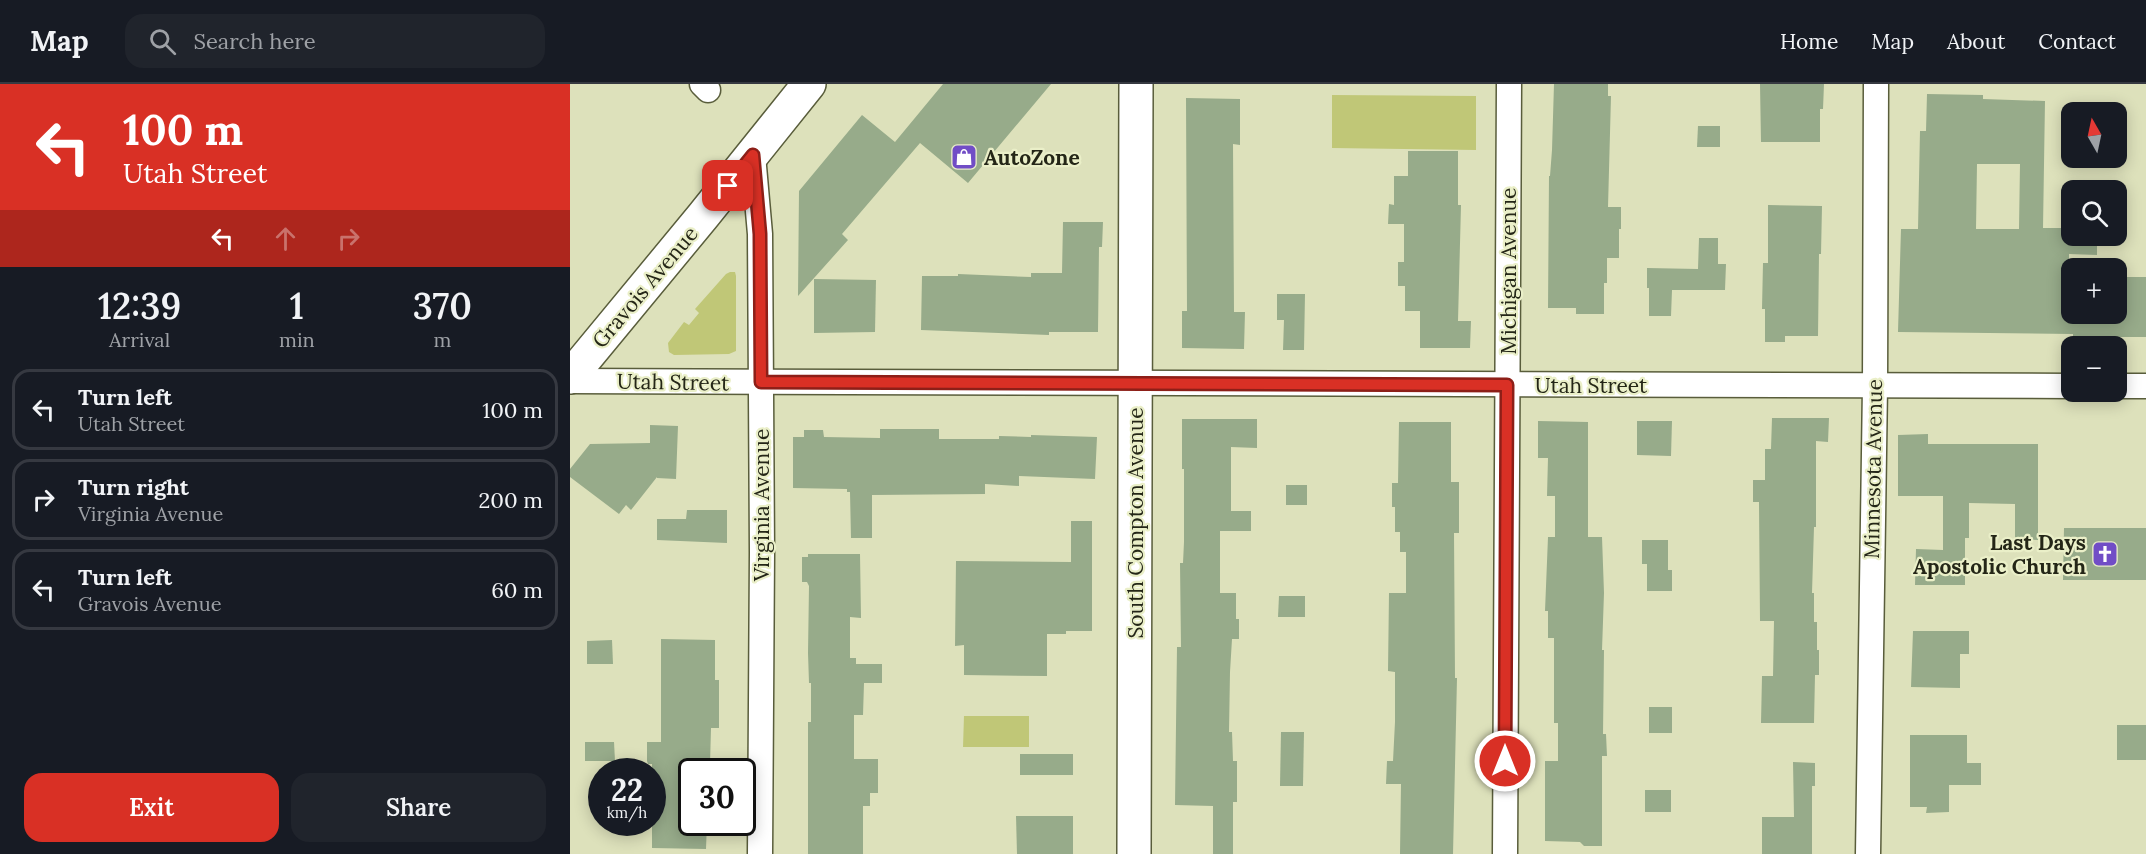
<!DOCTYPE html>
<meta charset="utf-8">
<style>
:root{--surface:#171b24;--page:#20242c;--text:#f1f3f6;--muted:#9ea1a6;--line:#363941;--accent:#d93025}
body{margin:0;font-family:Lora,serif;background:var(--page);color:var(--text);height:100vh;display:flex;flex-direction:column;font-size:22px;white-space:nowrap}
*{box-sizing:border-box;margin:0}
p{font-size:20px;color:var(--muted)}
.icon{flex:none;width:33px;height:33px;fill:none;stroke:currentColor;stroke-width:2;stroke-linecap:round;stroke-linejoin:round}
.map{position:relative;flex:1;overflow:hidden}
.panel{display:flex;flex-direction:column;background:var(--surface);width:570px}
.panel>*{flex:none}
.banner{background:#d93025;color:#fff;overflow:hidden}
.needle{width:39px;rotate:351deg}
.controls{position:absolute;left:1491px;top:18px;display:grid;gap:12px}
.controls a{display:grid;place-items:center;width:66px;height:66px;border-radius:12px;background:var(--surface);box-shadow:0 3px 15px #0003;font-size:30px}
.speed{position:absolute;left:18px;top:674px;display:flex;gap:12px;font-size:30px;font-weight:700;text-align:center}
.speed>*{display:grid;place-content:center;width:78px;height:78px;border-radius:50%;background:var(--surface);box-shadow:0 3px 15px #0003;line-height:1}
.speed small{font-size:15px;font-weight:400}
.speed .limit{border:3px solid #111;border-radius:9px;background:#fff;color:#111}
.pin{position:absolute;display:grid;place-items:center;width:51px;height:51px;color:#fff;margin:-26px;border-radius:12px;box-shadow:0 3px 9px #0006}
.me{position:absolute;width:66px;margin:-33px;rotate:0deg;stroke-linejoin:round;filter:drop-shadow(0 0 4px #0008)}
.turn{display:flex;align-items:center;gap:21px;height:126px;padding:0 24px;font-size:27px}
.turn .icon{width:78px;height:78px;stroke-width:2.5}
.turn b{display:block;font-size:42px;line-height:51px}
.lanes{display:flex;align-items:center;height:57px;padding:0 24px;background:#0003;justify-content:center;gap:30px;direction:ltr}
.lanes .off{opacity:.35}
.eta{display:flex;justify-content:space-evenly;align-items:center;height:102px;text-align:center}
.eta b{font-size:36px;font-weight:600;line-height:42px}
.button{display:flex;gap:12px;margin-top:auto;padding:12px 24px}
.button a{flex:1;height:69px;border-radius:18px;background:var(--accent);color:#fff;font-size:24px;font-weight:600;line-height:69px;text-align:center}
.button a+a{background:var(--page);color:var(--text)}
ul{padding:0;list-style:none}
li{display:flex;align-items:center;gap:18px;height:81px;margin:0 12px 9px;padding:0 12px;border:3px solid var(--line);border-radius:18px}
li div{flex:1}
li b{display:block;font-size:22px}
li em{font-style:normal}
header{display:flex;align-items:center;gap:36px;box-sizing:border-box;height:84px;padding:0 30px;background:var(--surface);border-bottom:2px solid var(--line)}
header strong{font-size:28px}
nav{display:flex;gap:33px;margin-inline-start:auto;font-size:21px}
.search{width:420px;height:54px;background:var(--page);display:flex;align-items:center;gap:15px;box-sizing:border-box;padding:0 21px;border-radius:18px;color:var(--muted);font-size:22px}
main{display:flex;flex:1;min-height:0}
.map>svg:first-child{display:block}
</style>
<header>
<strong>Map</strong>
<div class="search"><svg class="icon" aria-label="search" viewBox="0 0 24 24"><circle cx="10" cy="10" r="6"/><path d="M15 15l6 6"/></svg>Search here</div>
<nav><a>Home</a><a>Map</a><a>About</a><a>Contact</a></nav>
</header>
<main>
<section class="panel">
<div class="banner">
<div class="turn"><svg class="icon" aria-label="left" viewBox="0 0 24 24"><path d="M17 20v-9H6M10 6l-5 5 5 5"/></svg><div><b>100 m</b>Utah Street</div></div>
<div class="lanes"><svg class="icon" aria-label="left" viewBox="0 0 24 24"><path d="M17 20v-9H6M10 6l-5 5 5 5"/></svg><svg class="icon off" aria-label="ahead" viewBox="0 0 24 24"><path d="M12 20V5M6 11l6-6 6 6"/></svg><svg class="icon off" aria-label="right" viewBox="0 0 24 24"><path d="M7 20v-9h11M14 6l5 5-5 5"/></svg></div>
</div>
<div class="eta">
<div><b>12:39</b><p>Arrival</p></div>
<div><b>1</b><p>min</p></div>
<div><b>370</b><p>m</p></div>
</div>
<ul>
<li><svg class="icon" aria-label="left" viewBox="0 0 24 24"><path d="M17 20v-9H6M10 6l-5 5 5 5"/></svg><div><b>Turn left</b><p>Utah Street</p></div><em>100 m</em></li>
<li><svg class="icon" aria-label="right" viewBox="0 0 24 24"><path d="M7 20v-9h11M14 6l5 5-5 5"/></svg><div><b>Turn right</b><p>Virginia Avenue</p></div><em>200 m</em></li>
<li><svg class="icon" aria-label="left" viewBox="0 0 24 24"><path d="M17 20v-9H6M10 6l-5 5 5 5"/></svg><div><b>Turn left</b><p>Gravois Avenue</p></div><em>60 m</em></li>
</ul>
<div class="button"><a>Exit</a><a>Share</a></div>
</section>
<div class="map">
<svg width="1576" height="770" viewBox="0 0 1576 770">
<rect width="100%" height="100%" fill="#dde1bb"/>
<g fill="#c0c777">
<polygon points="762,11 906,12 906,66 762,64"/>
<polygon points="160,188 165,188 166,192 166,267 159,270 104,271 99,268 98,259 114,238 119,241 129,229 125,225 156,190"/>
<polygon points="394,632 459,632 459,663 393,663"/>
</g>
<g fill="#97ab8a" fill-rule="evenodd">
<polygon points="373,0 481,0 398,99 350,59 272,150 278,156 228,212 229,107 292,31 325,58"/>
<polygon points="984,0 1038,0 1038,12 1041,12 1038,123 1051,123 1051,145 1049,145 1049,174 1037,174 1037,199 1034,199 1034,230 1006,230 1006,224 978,224 979,92 980,92 982,66"/>
<polygon points="1190,0 1254,0 1253,25 1250,25 1250,58 1191,58"/>
<path d="M1357,10L1413,11V15L1475,17L1473,144H1501V152H1527V171L1499,170V230H1546V193H1576V253H1525V255H1503V250L1328,248L1331,145H1348L1350,47H1356ZM1407,80H1450L1449,145H1406Z"/>
<polygon points="616,14 670,15 670,61 663,60 664,228 675,228 674,265 612,264 612,227 617,227"/>
<polygon points="1128,42 1150,42 1150,63 1127,63"/>
<polygon points="838,67 888,67 888,121 891,121 888,237 901,237 900,264 850,264 850,227 835,227 835,202 828,202 828,178 834,178 834,140 818,140 819,120 824,121 824,92 838,92"/>
<polygon points="1198,121 1252,122 1251,170 1249,170 1248,252 1215,252 1215,258 1195,258 1195,225 1192,225 1193,179 1198,179"/>
<polygon points="493,138 533,138 532,163 529,163 528,248 479,248 479,251 351,246 352,192 388,192 388,190 461,193 461,189 492,189"/>
<polygon points="1129,154 1148,154 1148,180 1156,180 1155,206 1102,206 1101,232 1079,232 1079,204 1077,204 1077,184 1128,185"/>
<polygon points="244,195 306,196 305,248 244,249"/>
<polygon points="707,210 735,210 734,266 713,266 714,236 707,236"/>
<polygon points="1202,334 1259,334 1258,358 1246,357 1246,443 1244,443 1242,509 1244,509 1244,538 1247,538 1247,566 1249,566 1249,591 1245,591 1244,639 1191,639 1192,592 1203,592 1204,537 1190,537 1189,418 1183,418 1183,396 1195,396 1195,365 1201,365"/>
<polygon points="612,335 687,335 687,364 661,363 661,427 681,427 681,447 650,447 650,509 666,509 666,535 669,535 669,555 662,555 660,588 659,648 662,648 663,677 667,677 667,718 663,718 663,770 643,770 643,722 605,721 607,563 611,563 610,479 613,479 614,458 614,385 612,385"/>
<polygon points="968,337 1018,338 1018,453 1032,453 1034,509 1032,566 1034,566 1033,650 1036,650 1037,672 1032,672 1032,762 1014,762 1010,758 975,757 975,677 988,677 988,639 984,639 984,554 978,554 978,527 975,527 978,453 985,453 985,412 977,412 978,374 968,374"/>
<polygon points="1067,337 1102,337 1101,372 1067,371"/>
<polygon points="829,338 881,338 881,398 889,398 889,449 884,449 885,594 887,594 883,770 830,770 831,700 816,700 817,677 823,677 825,638 825,588 818,587 819,509 836,509 836,468 830,468 830,448 825,448 825,423 822,423 822,399 828,399"/>
<polygon points="80,341 108,342 106,395 87,394 87,393 61,426 56,421 49,430 0,393 0,385 20,360 80,359"/>
<polygon points="310,345 369,345 369,355 429,355 429,352 461,353 461,351 527,353 525,395 449,392 449,402 415,400 415,410 302,411 302,454 281,454 280,408 277,408 277,405 223,404 223,353 234,353 234,346 253,346 254,353 310,354"/>
<polygon points="1358,350 1358,360 1468,360 1468,456 1445,455 1445,420 1399,419 1399,454 1395,454 1395,501 1345,501 1346,465 1373,466 1373,412 1328,412 1328,351"/>
<rect x="716" y="401" width="21" height="20"/>
<polygon points="117,426 157,426 157,459 87,456 87,435 116,435"/>
<polygon points="501,437 522,437 522,547 496,547 496,550 477,550 477,592 394,591 394,561 385,562 386,477 501,478"/>
<polygon points="1494,444 1576,444 1576,496 1493,496"/>
<polygon points="1072,456 1098,456 1098,486 1102,486 1102,507 1077,507 1077,480 1072,480"/>
<polygon points="238,470 290,470 291,534 280,533 280,574 286,574 286,580 312,580 312,599 294,599 293,631 284,631 284,675 308,675 308,709 300,709 300,722 293,722 293,770 238,770 238,638 241,638 241,599 239,599 238,569 239,502 237,498 232,498 232,473 238,473"/>
<polygon points="709,512 735,512 735,533 708,533"/>
<polygon points="1343,547 1399,547 1399,570 1390,570 1390,604 1341,603"/>
<polygon points="91,555 145,556 145,596 149,596 149,644 141,644 140,681 122,681 122,738 137,738 136,765 82,764 82,680 78,680 77,677 77,658 91,658"/>
<polygon points="42,556 43,580 17,580 17,557"/>
<rect x="1079" y="623" width="23" height="26"/>
<rect x="1547" y="641" width="29" height="35"/>
<polygon points="711,648 734,648 733,702 710,702"/>
<polygon points="1340,651 1397,651 1397,679 1411,679 1411,701 1379,701 1379,728 1356,729 1357,723 1340,723"/>
<polygon points="15,658 44,658 45,677 15,677"/>
<rect x="450" y="670" width="53" height="21"/>
<polygon points="1223,678 1245,679 1245,702 1242,702 1242,770 1192,770 1192,733 1224,733"/>
<rect x="1075" y="706" width="26" height="22"/>
<polygon points="446,732 503,732 503,770 447,770"/>
</g>
<g fill="none" stroke-linecap="round" stroke-linejoin="round">
<g stroke="#595d3b" stroke-width="27">
<g id="street">
<polyline points="132,0 138,6"/>
<polyline points="183,71 190,150 192,468 190,770"/>
<polyline points="0,297 1502,302"/>
<polyline points="1546,302 1576,302"/>
<polyline points="935,770 939,0"/>
<polyline points="1298,770 1305,302 1306,0"/>
</g>
</g>
<g stroke="#595d3b" stroke-width="36">
<polyline id="secondary" points="564,770 566,0"/>
</g>
<g stroke="#595d3b" stroke-width="36">
<polyline id="primary" points="0,293 133,132 239,0"/>
</g>
<use href="#street" stroke="#fff" stroke-width="24"/>
<use href="#secondary" stroke="#fff" stroke-width="33"/>
<use href="#primary" stroke="#fff" stroke-width="33"/>
</g>
<g fill="none" stroke-linecap="round" stroke-linejoin="round">
<g stroke="#8d1f18" stroke-width="15">
<polyline id="route" points="158,102 183,71 190,150 191,298 937,301 935,677"/>
</g>
<use href="#route" stroke="#d93025" stroke-width="10"/>
</g>
<defs>
<g id="shop-square" transform="scale(1.35)"><rect x="-9" y="-9" width="18" height="18" rx="4" fill="#714dc6" stroke="#eaefc8"/><path d="M-5-2.5h2.3a2.7 3.5 0 0 1 5.4 0H5L5.5 6h-11ZM-1.5-2.5h3a1.5 2.3 0 0 0-3 0Z" fill="#fff"/></g>
<g id="church-square" transform="scale(1.35)"><rect x="-9" y="-9" width="18" height="18" rx="4" fill="#714dc6" stroke="#eaefc8"/><path d="M-1.2-6h2.4v3.5h3.3v2.4h-3.3V6h-2.4V-.1h-3.3v-2.4h3.3Z" fill="#fff"/></g>
</defs>
<g fill-rule="evenodd">
<use href="#shop-square" x="394" y="73"/>
<use href="#church-square" x="1535" y="470"/>
</g>
<g text-anchor="middle" dominant-baseline="central" stroke-width="4.5" stroke-linejoin="round" paint-order="stroke">
<g font-size="21" font-weight="bold" fill="#242617" stroke="#eaefc8" text-anchor="start">
<text x="414" y="73">AutoZone</text>
<text x="1516" y="458" text-anchor="end">Last Days<tspan x="1516" dy="24">Apostolic Church</tspan></text>
</g>
<g font-size="21" fill="#242617" stroke="#eaefc8">
<text transform="translate(938 187) rotate(-90)">Michigan Avenue</text>
<text transform="translate(75 203) rotate(-50)">Gravois Avenue</text>
<text transform="translate(103 298) rotate(1)">Utah Street</text>
<text x="1021" y="301">Utah Street</text>
<text transform="translate(1303 385) rotate(-89)">Minnesota Avenue</text>
<text transform="translate(191 421) rotate(-90)">Virginia Avenue</text>
<text transform="translate(565 439) rotate(-90)">South Compton Avenue</text>
</g>
</g>
</svg>
<div class="controls">
<a><svg class="needle" viewBox="-14 -14 28 28"><path d="M0-13l5 13h-10z" fill="#e53935"/><path d="M0 13l5-13h-10z" fill="#9ea1a6"/></svg></a>
<a><svg class="icon" aria-label="search" viewBox="0 0 24 24"><circle cx="10" cy="10" r="6"/><path d="M15 15l6 6"/></svg></a>
<a>+</a>
<a>−</a>
</div>
<div class="speed"><div>22<small>km/h</small></div><div class="limit">30</div></div>
<div class="pin" style="left:158px;top:102px;background:#d93025"><svg class="icon" aria-label="arrive" viewBox="0 0 24 24"><path d="M6 21V4h12l-3 4 3 4H6"/></svg></div>
<svg class="me" style="left:935px;top:677px" viewBox="-20 -20 40 40"><circle r="17" fill="#d93025" stroke="#fff" stroke-width="3"/><path d="M0-11L8 9 0 5-8 9z" fill="#fff"/></svg>
</div>
</main>
